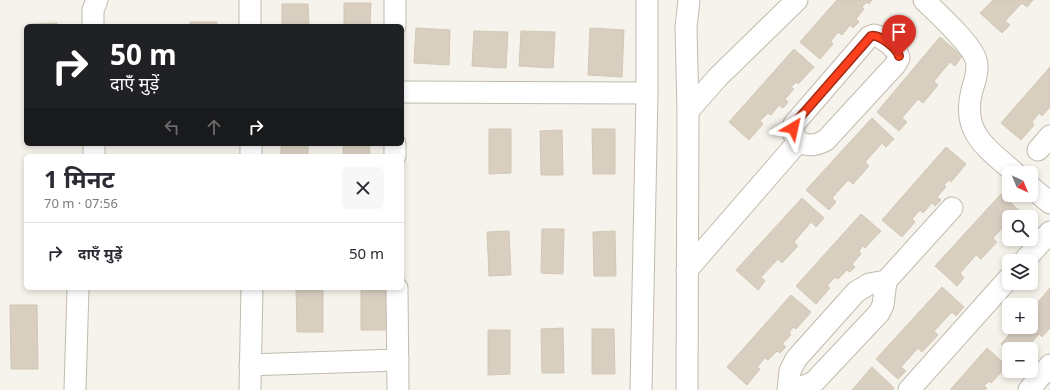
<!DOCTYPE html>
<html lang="hi">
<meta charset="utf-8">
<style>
:root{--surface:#fff;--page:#f7f7f7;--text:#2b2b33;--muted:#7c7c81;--line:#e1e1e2}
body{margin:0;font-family:"Noto Sans","Noto Sans Devanagari",sans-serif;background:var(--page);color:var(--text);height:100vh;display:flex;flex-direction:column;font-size:15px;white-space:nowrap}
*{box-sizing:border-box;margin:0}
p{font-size:13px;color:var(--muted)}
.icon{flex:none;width:22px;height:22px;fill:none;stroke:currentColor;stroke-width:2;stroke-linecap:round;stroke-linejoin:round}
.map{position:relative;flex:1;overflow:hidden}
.details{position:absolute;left:24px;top:154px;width:380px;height:136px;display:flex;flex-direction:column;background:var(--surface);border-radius:6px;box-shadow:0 2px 6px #0003}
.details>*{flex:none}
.banner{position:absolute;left:24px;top:24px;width:380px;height:122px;border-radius:6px;box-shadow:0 2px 6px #0003;background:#202124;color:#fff;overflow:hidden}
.needle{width:26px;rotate:136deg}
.buttons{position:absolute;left:1002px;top:166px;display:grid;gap:8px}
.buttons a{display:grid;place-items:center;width:36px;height:36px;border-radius:6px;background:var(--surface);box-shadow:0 2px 6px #0003;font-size:20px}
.pin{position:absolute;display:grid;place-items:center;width:34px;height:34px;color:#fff;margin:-41px -17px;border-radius:50% 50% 50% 0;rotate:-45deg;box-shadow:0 0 4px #0007}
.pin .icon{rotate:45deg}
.me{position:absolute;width:44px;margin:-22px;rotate:36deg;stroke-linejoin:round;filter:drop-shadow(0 0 3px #0008)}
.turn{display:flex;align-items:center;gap:14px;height:84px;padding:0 20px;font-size:18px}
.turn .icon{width:52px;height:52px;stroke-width:2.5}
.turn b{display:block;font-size:28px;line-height:34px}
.lanes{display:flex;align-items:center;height:38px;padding:0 20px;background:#0003;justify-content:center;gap:20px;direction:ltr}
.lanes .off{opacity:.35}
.round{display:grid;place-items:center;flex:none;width:42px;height:42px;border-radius:6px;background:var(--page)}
.head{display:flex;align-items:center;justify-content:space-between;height:68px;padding:0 20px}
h1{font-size:24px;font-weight:700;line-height:30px}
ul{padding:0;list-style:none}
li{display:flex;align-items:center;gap:12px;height:60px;padding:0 20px;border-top:1px solid var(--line)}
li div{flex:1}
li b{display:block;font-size:15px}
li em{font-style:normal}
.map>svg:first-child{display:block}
</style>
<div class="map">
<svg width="1050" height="390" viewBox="0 0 1050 390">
<rect width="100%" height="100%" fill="#f6f3ec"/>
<g fill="#d8cfc1" stroke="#d3c7b4">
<polygon points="837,0 872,0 869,4 867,2 862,7 864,9 856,19 859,22 853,28 850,25 842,35 838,32 831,41 833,44 820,59 800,42"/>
<polygon points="993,0 1033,0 1027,7 1022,3 1005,21 1010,25 1002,33 980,13"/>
<polygon points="344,3 371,3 370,26 344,26"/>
<polygon points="282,4 308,4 309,26 282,26"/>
<polygon points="190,22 217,22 216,26 190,26"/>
<polygon points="57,23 57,26 31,26 31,24"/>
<polygon points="416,28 450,30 449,65 414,63"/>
<polygon points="590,28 624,30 622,77 588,75"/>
<polygon points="474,31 508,32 506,68 472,66"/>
<polygon points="521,31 555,32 553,68 519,66"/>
<polygon points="940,37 962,56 955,66 950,62 934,81 938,85 923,103 918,99 902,118 907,122 899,131 877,112"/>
<polygon points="794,49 814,67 798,84 796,82 791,87 794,89 785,99 788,102 783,108 779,105 771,115 768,113 760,121 763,124 749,140 729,122"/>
<polygon points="1050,67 1050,107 1042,116 1039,113 1032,122 1034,125 1021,140 1001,123"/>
<polygon points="872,118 894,139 886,147 882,143 865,162 869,166 853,184 848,180 832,198 836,202 829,210 806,190"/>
<polygon points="489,129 511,129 511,173 489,174"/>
<polygon points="592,129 615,129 615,174 593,174"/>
<polygon points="562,130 563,175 541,175 540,131"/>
<rect x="281" y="144" width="27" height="12"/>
<polygon points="343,144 369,144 370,156 343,156"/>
<polygon points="946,147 966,164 951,182 949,180 944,185 946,187 937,197 941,200 935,206 932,203 923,213 920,210 912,219 915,222 902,237 882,220"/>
<polygon points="1001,194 1023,214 1020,217 1009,217 1009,220 993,238 997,242 981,259 976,255 960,273 964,278 957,286 935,266"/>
<polygon points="802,198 824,218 816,227 811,222 794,242 798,246 782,263 778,259 761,277 765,281 758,290 736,270"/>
<polygon points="861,214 881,231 865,248 863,246 859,251 861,254 852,264 855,267 850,272 847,270 838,279 835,277 827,286 830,288 816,304 796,286"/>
<polygon points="542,229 564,229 563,274 541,273"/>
<polygon points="509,231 511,275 489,276 487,232"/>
<polygon points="615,231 616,276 594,276 593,232"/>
<polygon points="942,287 964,307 956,316 952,312 934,331 938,335 922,352 918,348 901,367 906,371 898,379 876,359"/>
<polygon points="296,288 323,288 323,332 297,332"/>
<polygon points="361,288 387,288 388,330 361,330"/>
<polygon points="1050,288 1050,328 1042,337 1039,334 1031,343 1034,346 1031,349 1009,349 1009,351 1001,344 1016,327 1031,327 1031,310"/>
<polygon points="791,295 811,312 796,329 793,327 789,333 791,335 782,344 786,347 780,353 777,351 768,360 765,358 757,367 760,369 747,385 727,367"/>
<polygon points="10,305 37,305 38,369 11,369"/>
<polygon points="563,328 564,373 542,373 541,329"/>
<polygon points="592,329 614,329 615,374 592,374"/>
<polygon points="488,330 510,330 510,374 488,375"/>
<polygon points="987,348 1007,366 991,383 989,381 984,386 987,388 985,390 950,390"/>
<polygon points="872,367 894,388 892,390 852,390"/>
</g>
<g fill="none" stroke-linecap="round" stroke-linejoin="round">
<g stroke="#c2bbae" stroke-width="23">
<g id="minor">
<polyline points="250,0 250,26"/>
<path d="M924,0C938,14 971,43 976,60C979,69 975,81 972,90C961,133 986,147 1015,173"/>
<polyline points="93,26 93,10 97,0"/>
<polyline points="395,26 395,0"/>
<path d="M874,35C882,37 898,49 899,58L895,65L826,140C812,149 789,146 794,124L869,37Z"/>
<polyline points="402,92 647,93"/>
<polyline points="688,111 718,77 797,0"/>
<polyline points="94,144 94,156"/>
<polyline points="251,144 251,156"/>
<polyline points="395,144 395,156"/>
<polyline points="1038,150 1050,136"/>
<polyline points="1031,187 1050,203"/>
<polyline points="1024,261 1050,232"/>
<polyline points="687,270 798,142"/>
<polyline points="397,288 398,390"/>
<polyline points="250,365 398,360"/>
<polyline points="789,389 808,385 815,381 879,313 883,305 886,281"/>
<polyline points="75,390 78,288"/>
<polyline points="250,390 252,288"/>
<polyline points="641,390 647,93 647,0"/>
<polyline points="687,390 688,111 686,27 689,0"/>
<polyline points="788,390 790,371 796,359 856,292 869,284 886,281 952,208"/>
<polyline points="909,390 1009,278"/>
<polyline points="1029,390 1050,365"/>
</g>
</g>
<use href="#minor" stroke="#fff" stroke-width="21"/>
</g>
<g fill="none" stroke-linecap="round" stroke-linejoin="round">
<g stroke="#a42913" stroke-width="10">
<path id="route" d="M793,128L794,124L871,36C879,34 897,48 899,56"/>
</g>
<use href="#route" stroke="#fc3f1d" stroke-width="7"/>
</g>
</svg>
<div class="buttons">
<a><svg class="needle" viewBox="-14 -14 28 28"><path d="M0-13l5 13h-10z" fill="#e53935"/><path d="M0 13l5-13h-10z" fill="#7c7c81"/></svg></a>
<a><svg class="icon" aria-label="search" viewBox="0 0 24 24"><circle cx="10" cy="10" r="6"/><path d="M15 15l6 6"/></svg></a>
<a><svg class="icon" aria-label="layers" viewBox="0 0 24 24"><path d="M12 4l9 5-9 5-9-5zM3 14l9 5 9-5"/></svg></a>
<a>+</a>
<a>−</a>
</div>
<div class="pin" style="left:899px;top:56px;background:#d93025"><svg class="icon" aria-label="arrive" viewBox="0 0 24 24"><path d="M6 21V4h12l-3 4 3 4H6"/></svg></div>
<svg class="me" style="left:793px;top:128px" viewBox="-20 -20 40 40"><path d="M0-17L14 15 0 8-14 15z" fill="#fc3f1d" stroke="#fff" stroke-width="4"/></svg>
<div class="banner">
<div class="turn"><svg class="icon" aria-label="right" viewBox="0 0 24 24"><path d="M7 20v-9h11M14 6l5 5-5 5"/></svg><div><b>50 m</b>दाएँ मुड़ें</div></div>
<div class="lanes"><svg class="icon off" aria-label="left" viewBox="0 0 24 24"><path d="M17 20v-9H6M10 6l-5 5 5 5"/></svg><svg class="icon off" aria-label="ahead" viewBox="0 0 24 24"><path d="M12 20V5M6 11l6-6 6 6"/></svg><svg class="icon" aria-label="right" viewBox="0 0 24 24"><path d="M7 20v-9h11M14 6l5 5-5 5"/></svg></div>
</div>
<section class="details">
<div class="head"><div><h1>1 मिनट</h1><p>70 m · 07:56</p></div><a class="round"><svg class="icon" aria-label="close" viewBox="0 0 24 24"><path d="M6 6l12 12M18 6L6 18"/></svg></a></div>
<ul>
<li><svg class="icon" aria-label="right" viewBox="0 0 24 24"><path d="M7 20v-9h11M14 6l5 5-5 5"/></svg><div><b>दाएँ मुड़ें</b></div><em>50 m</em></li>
</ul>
</section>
</div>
